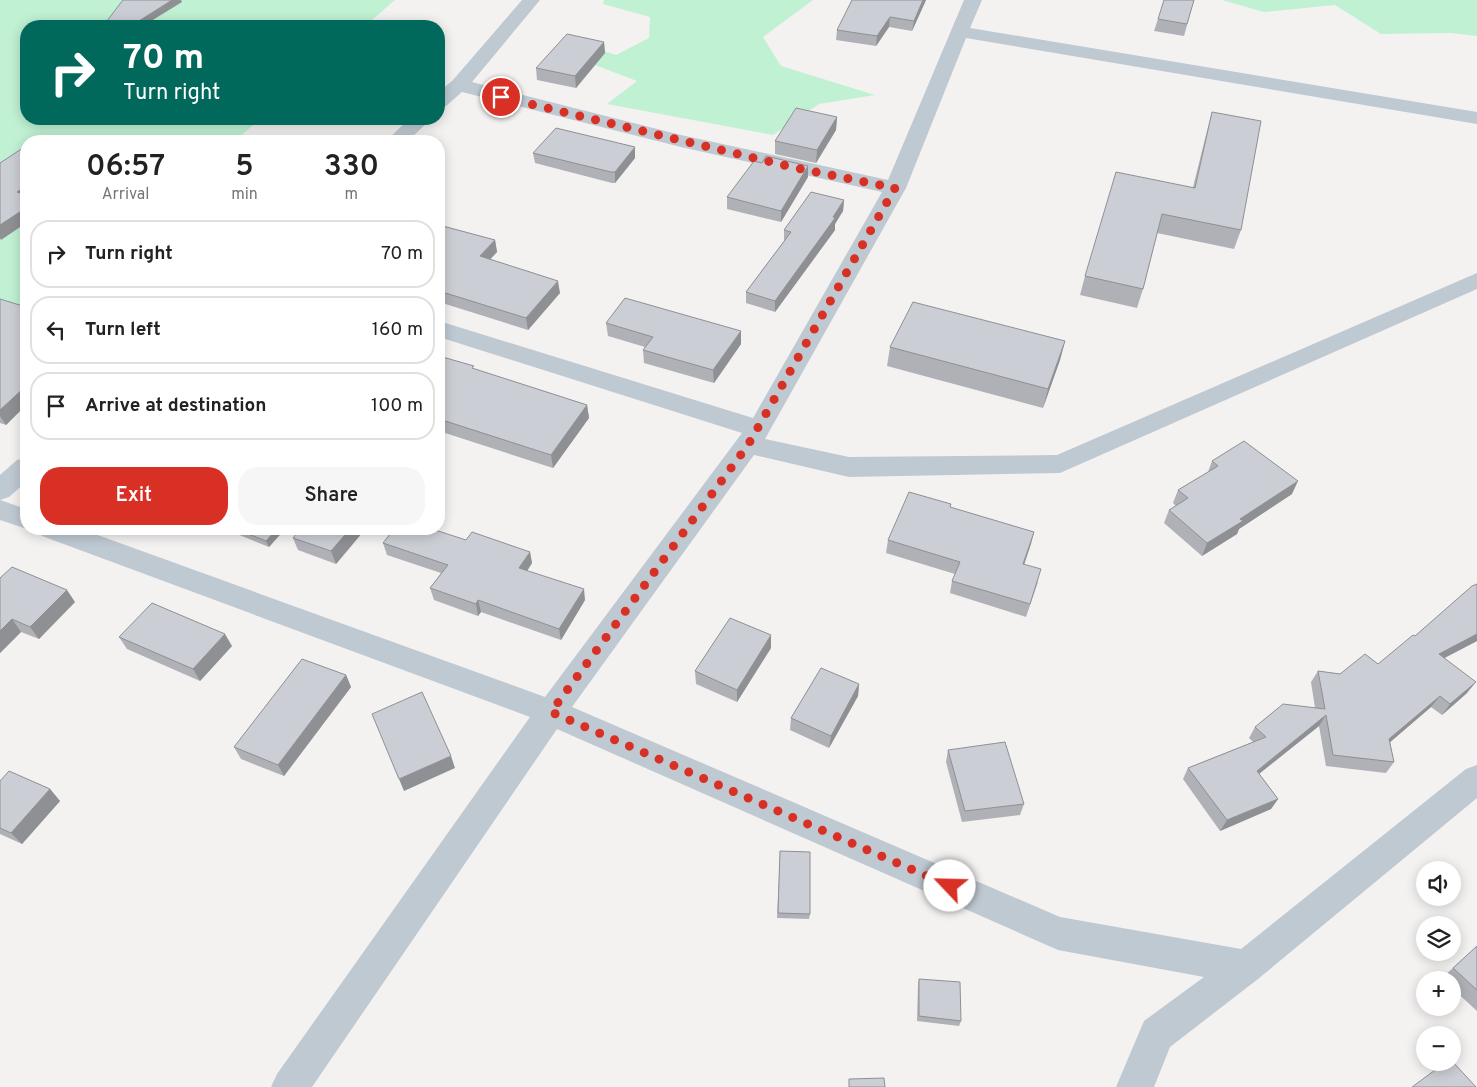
<!DOCTYPE html>
<meta charset="utf-8">
<style>
:root{--surface:#fff;--page:#f6f6f6;--text:#222;--muted:#767676;--line:#e0e0e0;--accent:#d93025}
body{margin:0;font-family:Overpass,sans-serif;background:var(--page);color:var(--text);height:100vh;display:flex;flex-direction:column;font-size:19px;white-space:nowrap}
*{box-sizing:border-box;margin:0}
p{font-size:16px;color:var(--muted)}
.icon{flex:none;width:28px;height:28px;fill:none;stroke:currentColor;stroke-width:2;stroke-linecap:round;stroke-linejoin:round}
.map{position:relative;flex:1;overflow:hidden}
.panel{position:absolute;left:20px;top:135px;width:425px;height:400px;display:flex;flex-direction:column;background:var(--surface);border-radius:20px;box-shadow:0 2px 12px #0003}
.panel>*{flex:none}
.top-card{position:absolute;left:20px;top:20px;width:425px;height:105px;border-radius:20px;box-shadow:0 2px 12px #0003;background:#00695c;color:#fff;overflow:hidden}
.buttons{position:absolute;left:1416px;top:861px;display:grid;gap:10px}
.buttons a{display:grid;place-items:center;width:45px;height:45px;border-radius:50%;background:var(--surface);box-shadow:0 2px 12px #0003;font-size:25px}
.pin{position:absolute;display:grid;place-items:center;width:42px;height:42px;color:#fff;margin:-21px;border:2px solid #fff;border-radius:50%;box-shadow:0 1px 5px #0007}
.me{position:absolute;width:55px;margin:-28px;rotate:294deg;stroke-linejoin:round;filter:drop-shadow(0 0 4px #0008)}
.turn{display:flex;align-items:center;gap:18px;height:105px;padding:0 20px;font-size:22px}
.turn .icon{width:65px;height:65px;stroke-width:2.5}
.turn b{display:block;font-size:35px;line-height:42px}
.eta{display:flex;justify-content:space-evenly;align-items:center;height:85px;text-align:center}
.eta b{font-size:30px;font-weight:600;line-height:35px}
.action{display:flex;gap:10px;margin-top:auto;padding:10px 20px}
.action a{flex:1;height:58px;border-radius:20px;background:var(--accent);color:#fff;font-size:20px;font-weight:600;line-height:58px;text-align:center}
.action a+a{background:var(--page);color:var(--text)}
ul{padding:0;list-style:none}
li{display:flex;align-items:center;gap:15px;height:68px;margin:0 10px 8px;padding:0 10px;border:2px solid var(--line);border-radius:20px}
li div{flex:1}
li b{display:block;font-size:19px}
li em{font-style:normal}
.map>svg:first-child{display:block}
</style>
<div class="map">
<svg width="1477" height="1087" viewBox="0 0 1477 1087">
<rect width="100%" height="100%" fill="#f4f1f1"/>
<g fill="#c0f1d3">
<polygon points="0,0 395,0 365,26 26,26 26,119 260,119 235,141 26,141 26,328 0,352"/>
<polygon points="604,0 813,0 763,37 781,66 875,95 819,104 773,135 607,104 637,81 574,57 562,37 616,55 649,38 650,17 603,4"/>
<polygon points="1222,0 1477,0 1477,36 1450,33 1381,34 1335,5 1264,12"/>
</g>
<g fill="none" stroke-linecap="round" stroke-linejoin="round">
<g fill="#bfc9d1" fill-rule="evenodd">
<polygon points="522,0 540,0 472,82 681,135 888,180 964,0 982,0 970,28 1477,112 1477,124 966,38 906,188 765,439 849,457 1057,455 1477,273 1477,289 1060,473 849,477 754,455 572,707 1060,917 1241,949 1466,769 1477,765 1477,798 1258,979 1170,1047 1154,1087 1116,1087 1144,1021 1204,977 1058,950 557,729 312,1087 271,1087 277,1074 530,717 42,536 39,529 81,529 545,697 742,433 439,337 439,321 753,418 882,192 681,147 462,92 446,106 439,108 439,92 453,80"/>
<polygon points="409,119 431,119 408,141 386,141"/>
<polygon points="26,458 26,482 9,497 0,500 0,475 17,460"/>
<polygon points="0,500 26,509 27,529 0,520"/>
</g>
</g>
<g fill="#afb1b6">
<polygon points="926,0 912,31 889,27 876,46 836,40 837,30"/>
<polygon points="1194,0 1184,36 1154,31 1158,19"/>
<polygon points="604,42 605,53 576,88 537,80 536,68"/>
<polygon points="1212,112 1241,230 1234,249 1157,233 1143,289 1137,308 1080,295 1085,276 1193,187 1207,131"/>
<polygon points="837,117 836,130 816,163 775,154 775,141"/>
<polygon points="533,153 635,158 615,183 612,183 535,163"/>
<polygon points="762,163 808,166 808,177 781,222 727,209 727,197"/>
<polygon points="844,200 843,211 835,224 835,230 775,312 746,303 746,292 784,241 784,230"/>
<polygon points="439,225 495,240 497,252 490,259 560,293 528,330 439,302"/>
<polygon points="0,299 26,307 26,405 6,425 0,423"/>
<polygon points="606,323 741,331 741,344 714,383 644,363 643,350 645,347 608,336"/>
<polygon points="1065,341 1060,360 1043,408 887,366 890,347"/>
<polygon points="439,356 474,369 587,405 589,418 553,468 439,431"/>
<polygon points="1212,461 1292,494 1239,529 1237,534 1202,556 1164,523 1169,510 1176,506 1173,503 1178,490 1208,472"/>
<polygon points="951,504 950,508 1034,532 1024,564 1038,582 1026,617 950,593 952,581 955,574 886,553 888,540"/>
<polygon points="230,529 285,529 269,547 232,532"/>
<polygon points="362,533 336,564 298,550 293,538"/>
<polygon points="466,540 530,552 532,563 527,571 585,600 561,640 481,612 478,616 434,600 430,588 441,573 387,555 383,543"/>
<polygon points="0,578 75,602 39,639 21,632 0,653"/>
<polygon points="1477,584 1477,641 1444,658 1467,693 1442,715 1431,707 1390,742 1394,762 1386,773 1326,766 1319,726 1259,774 1278,799 1271,809 1220,831 1183,779 1188,768 1253,742 1249,738 1255,727 1315,708 1311,682 1318,671 1340,674 1378,664 1415,636"/>
<polygon points="119,637 232,646 200,681 127,649"/>
<polygon points="771,648 737,702 696,684 695,671"/>
<polygon points="346,675 351,687 284,776 241,759 234,747"/>
<polygon points="859,684 858,696 829,748 790,730 791,718"/>
<polygon points="948,750 1024,804 1020,815 962,822 946,762"/>
<polygon points="0,781 50,789 60,801 22,844 0,834"/>
<polygon points="780,851 810,914 809,919 777,918"/>
<polygon points="1477,946 1477,1011 1452,988 1452,980 1445,980 1442,978"/>
<polygon points="919,979 961,1021 959,1026 917,1021 918,984"/>
</g>
<g fill="#8e9094">
<polygon points="172,0 181,0 182,2 143,26 131,26"/>
<polygon points="923,0 926,0 912,31 914,21"/>
<polygon points="890,17 889,27 876,46 877,36"/>
<polygon points="604,42 605,53 576,88 575,76"/>
<polygon points="837,117 836,130 816,163 817,150"/>
<polygon points="635,147 635,158 615,183 615,172"/>
<polygon points="808,166 808,177 781,222 781,211"/>
<polygon points="26,186 26,223 1,240 0,238 0,225 20,202 17,192"/>
<polygon points="844,200 843,211 835,224 835,230 775,312 775,301 833,217"/>
<polygon points="495,240 497,252 482,268 480,256"/>
<polygon points="558,281 560,293 528,330 526,318"/>
<polygon points="741,331 741,344 714,383 713,370"/>
<polygon points="1065,341 1060,360 1043,408 1048,389"/>
<polygon points="26,386 26,405 6,425 0,416 0,410"/>
<polygon points="587,405 589,418 553,468 551,455"/>
<polygon points="1298,481 1292,494 1239,529 1237,534 1202,556 1207,543 1240,519"/>
<polygon points="277,529 285,529 269,547 266,541"/>
<polygon points="350,529 360,529 362,533 336,564 331,551"/>
<polygon points="1034,532 1031,544 1020,577 1023,564"/>
<polygon points="530,552 532,563 521,580 519,568"/>
<polygon points="584,589 585,600 561,640 559,629"/>
<polygon points="67,590 75,602 39,639 30,627"/>
<polygon points="478,600 481,612 478,616 476,604"/>
<polygon points="12,619 21,632 0,653 0,631"/>
<polygon points="225,634 232,646 200,681 193,669"/>
<polygon points="1477,634 1477,641 1431,665 1439,654"/>
<polygon points="771,635 771,648 737,702 737,690"/>
<polygon points="346,675 351,687 284,776 278,765"/>
<polygon points="1476,682 1467,693 1442,715 1450,704"/>
<polygon points="859,684 858,696 829,748 831,736"/>
<polygon points="1440,696 1431,707 1381,750 1389,739"/>
<polygon points="1326,715 1319,726 1250,781 1257,771"/>
<polygon points="451,756 455,768 404,791 399,779"/>
<polygon points="50,789 60,801 22,844 11,833"/>
<polygon points="1278,799 1271,809 1220,831 1227,820"/>
</g>
<g fill="#cbced4" stroke="#8e9094">
<polygon points="123,0 172,0 131,26 103,26"/>
<polygon points="852,0 923,0 914,21 890,17 877,36 837,30"/>
<polygon points="1164,0 1194,0 1187,24 1158,19"/>
<polygon points="567,34 604,42 575,76 536,68"/>
<polygon points="796,108 837,117 817,150 775,141"/>
<polygon points="1212,112 1261,121 1241,230 1162,214 1143,289 1085,276 1116,172 1195,188"/>
<polygon points="556,128 635,147 615,172 611,172 533,153"/>
<polygon points="26,146 26,186 17,192 26,195 26,198 20,202 26,205 26,208 0,225 0,163"/>
<polygon points="766,156 808,166 781,211 727,197 754,161 762,163"/>
<polygon points="811,192 844,200 833,217 835,218 775,301 746,292 791,232 784,230"/>
<polygon points="439,225 495,240 480,256 558,281 526,318 439,291"/>
<polygon points="625,298 741,331 713,370 643,350 653,337 606,323"/>
<polygon points="0,299 26,307 26,386 0,410"/>
<polygon points="913,302 1065,341 1048,389 890,347"/>
<polygon points="439,356 474,366 472,368 587,405 551,455 439,419"/>
<polygon points="1244,441 1298,481 1240,519 1243,521 1207,543 1169,510 1188,498 1178,490 1218,466 1212,461"/>
<polygon points="909,492 951,504 950,507 1034,532 1023,564 1041,569 1030,604 952,581 960,562 888,540"/>
<polygon points="236,529 277,529 266,541"/>
<polygon points="300,529 350,529 331,551 293,538"/>
<polygon points="394,529 432,529 466,540 472,532 530,552 519,568 584,589 559,629 478,600 476,604 430,588 448,565 383,543"/>
<polygon points="12,567 67,590 30,627 12,619 0,631 0,578"/>
<polygon points="1477,584 1477,634 1439,654 1476,682 1450,704 1440,696 1389,739 1394,762 1333,755 1326,715 1257,771 1278,799 1227,820 1188,768 1266,737 1255,727 1283,704 1325,709 1318,671 1340,674 1365,654 1378,664 1413,635 1415,636 1472,586"/>
<polygon points="152,603 225,634 193,669 119,637"/>
<polygon points="730,618 771,635 737,690 695,671"/>
<polygon points="302,659 346,675 278,765 234,747"/>
<polygon points="821,668 859,684 831,736 791,718"/>
<polygon points="422,692 451,756 399,779 372,714"/>
<polygon points="1005,742 1024,804 965,811 948,750"/>
<polygon points="9,771 50,789 11,833 0,828 0,781"/>
<polygon points="780,851 810,852 810,914 778,913"/>
<polygon points="1477,946 1477,990 1453,968"/>
<polygon points="919,979 960,982 961,1021 919,1016"/>
<polygon points="1452,1061 1476,1087 1412,1087 1446,1062 1452,1062"/>
<polygon points="884,1078 885,1087 849,1087 849,1079"/>
</g>
<g fill="none" stroke-linecap="round" stroke-linejoin="round">
<polyline stroke="#d93025" stroke-width="9" stroke-dasharray="0 16.2" points="501,97 796,168 895,188 748,445 551,712 950,886"/>
</g>
</svg>
<div class="buttons">
<a><svg class="icon" aria-label="sound" viewBox="0 0 24 24"><path d="M4 9h4l5-4v14l-5-4H4zM17 9q2 3 0 6"/></svg></a>
<a><svg class="icon" aria-label="layers" viewBox="0 0 24 24"><path d="M12 4l9 5-9 5-9-5zM3 14l9 5 9-5"/></svg></a>
<a>+</a>
<a>−</a>
</div>
<div class="pin" style="left:501px;top:97px;background:#d93025"><svg class="icon" aria-label="arrive" viewBox="0 0 24 24"><path d="M6 21V4h12l-3 4 3 4H6"/></svg></div>
<svg class="me" style="left:950px;top:886px" viewBox="-20 -20 40 40"><circle r="19" fill="#fff"/><path d="M0-13L10 11 0 6-10 11z" fill="#d93025"/></svg>
<div class="top-card">
<div class="turn"><svg class="icon" aria-label="right" viewBox="0 0 24 24"><path d="M7 20v-9h11M14 6l5 5-5 5"/></svg><div><b>70 m</b>Turn right</div></div>
</div>
<section class="panel">
<div class="eta">
<div><b>06:57</b><p>Arrival</p></div>
<div><b>5</b><p>min</p></div>
<div><b>330</b><p>m</p></div>
</div>
<ul>
<li><svg class="icon" aria-label="right" viewBox="0 0 24 24"><path d="M7 20v-9h11M14 6l5 5-5 5"/></svg><div><b>Turn right</b></div><em>70 m</em></li>
<li><svg class="icon" aria-label="left" viewBox="0 0 24 24"><path d="M17 20v-9H6M10 6l-5 5 5 5"/></svg><div><b>Turn left</b></div><em>160 m</em></li>
<li><svg class="icon" aria-label="arrive" viewBox="0 0 24 24"><path d="M6 21V4h12l-3 4 3 4H6"/></svg><div><b>Arrive at destination</b></div><em>100 m</em></li>
</ul>
<div class="action"><a>Exit</a><a>Share</a></div>
</section>
</div>
